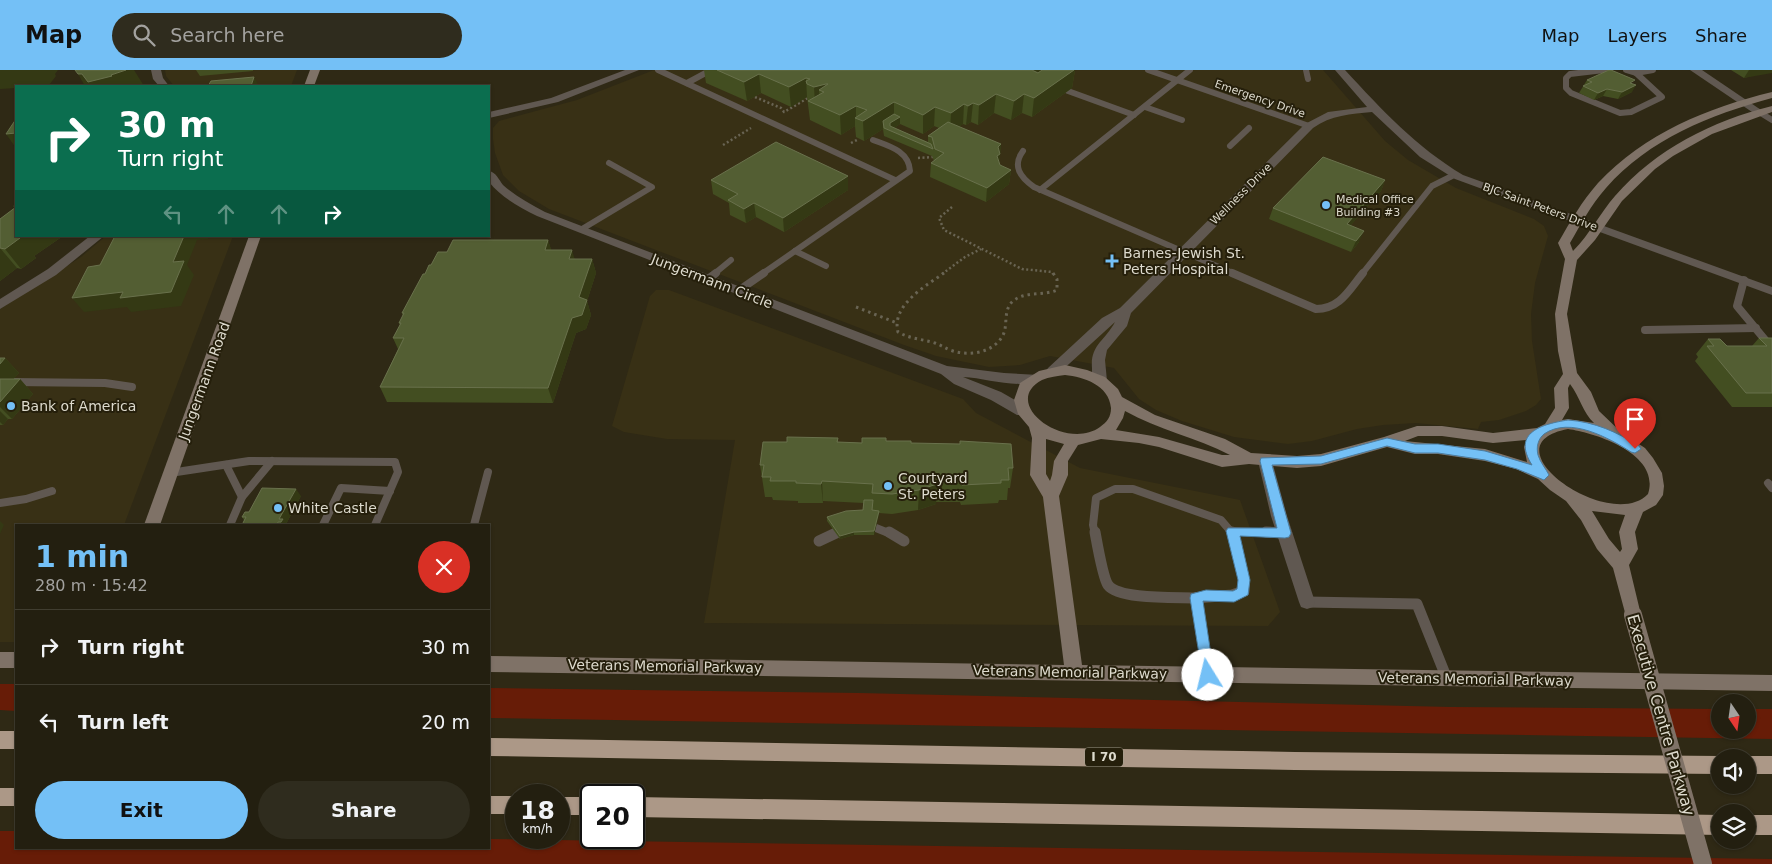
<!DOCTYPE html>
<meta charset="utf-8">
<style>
:root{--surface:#231f10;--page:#2f2c1e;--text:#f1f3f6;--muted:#a3a29f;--line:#403d30;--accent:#74c0f6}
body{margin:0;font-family:"DejaVu Sans",sans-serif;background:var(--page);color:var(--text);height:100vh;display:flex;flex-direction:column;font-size:19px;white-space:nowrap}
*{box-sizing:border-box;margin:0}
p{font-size:16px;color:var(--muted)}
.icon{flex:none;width:28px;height:28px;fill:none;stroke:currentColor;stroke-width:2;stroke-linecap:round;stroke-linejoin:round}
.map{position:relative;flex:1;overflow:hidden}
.panel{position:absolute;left:15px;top:454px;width:475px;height:325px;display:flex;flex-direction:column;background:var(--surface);border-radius:0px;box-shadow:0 1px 4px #0004,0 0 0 1px var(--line)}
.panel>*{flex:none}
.banner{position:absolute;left:15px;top:15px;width:475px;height:152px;border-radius:0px;box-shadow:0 1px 4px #0004,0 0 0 1px var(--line);background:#0b6e4f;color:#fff;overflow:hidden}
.needle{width:32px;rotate:167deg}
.fabs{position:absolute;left:1711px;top:624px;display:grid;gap:10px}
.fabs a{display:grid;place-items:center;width:45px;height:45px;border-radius:50%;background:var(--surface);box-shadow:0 1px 4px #0004,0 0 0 1px var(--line);font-size:25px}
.speed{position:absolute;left:505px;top:714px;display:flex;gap:10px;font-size:25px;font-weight:700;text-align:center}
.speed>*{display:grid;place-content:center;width:65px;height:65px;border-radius:50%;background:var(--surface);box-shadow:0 1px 4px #0004,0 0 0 1px var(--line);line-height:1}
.speed small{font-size:12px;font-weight:400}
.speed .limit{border:2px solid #111;border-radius:8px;background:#fff;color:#111}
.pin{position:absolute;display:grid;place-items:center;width:42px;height:42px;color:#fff;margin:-51px -21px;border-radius:50% 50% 50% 0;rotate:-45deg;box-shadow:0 0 5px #0007}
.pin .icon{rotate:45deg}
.me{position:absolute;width:55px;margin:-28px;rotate:351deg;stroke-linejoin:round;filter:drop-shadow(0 0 4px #0008)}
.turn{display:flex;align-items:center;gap:18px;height:105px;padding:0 20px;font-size:22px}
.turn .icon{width:65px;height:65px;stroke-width:2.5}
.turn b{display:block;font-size:35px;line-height:42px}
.lanes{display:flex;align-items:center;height:48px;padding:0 20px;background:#0003;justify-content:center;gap:25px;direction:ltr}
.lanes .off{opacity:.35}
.round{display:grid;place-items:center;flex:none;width:52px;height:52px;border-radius:26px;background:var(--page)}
.summary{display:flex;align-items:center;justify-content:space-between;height:85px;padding:0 20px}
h1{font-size:30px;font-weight:600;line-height:38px;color:var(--accent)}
.action{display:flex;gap:10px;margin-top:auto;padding:10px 20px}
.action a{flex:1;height:58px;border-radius:30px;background:var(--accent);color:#111;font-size:20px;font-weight:600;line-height:58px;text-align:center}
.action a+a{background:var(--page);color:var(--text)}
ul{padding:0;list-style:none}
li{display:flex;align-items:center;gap:15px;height:75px;padding:0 20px;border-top:1px solid var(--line)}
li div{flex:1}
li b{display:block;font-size:19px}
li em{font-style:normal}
header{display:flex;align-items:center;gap:30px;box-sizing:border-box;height:70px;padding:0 25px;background:var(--accent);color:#111}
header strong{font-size:24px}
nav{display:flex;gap:28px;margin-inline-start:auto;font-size:18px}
.search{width:350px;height:45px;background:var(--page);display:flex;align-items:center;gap:12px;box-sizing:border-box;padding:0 18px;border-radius:28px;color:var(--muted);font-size:19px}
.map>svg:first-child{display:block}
</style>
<header>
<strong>Map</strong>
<div class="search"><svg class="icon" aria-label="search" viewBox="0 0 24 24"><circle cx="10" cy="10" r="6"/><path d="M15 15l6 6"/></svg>Search here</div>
<nav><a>Map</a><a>Layers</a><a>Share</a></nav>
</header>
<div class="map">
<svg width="1772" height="794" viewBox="0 0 1772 794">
<rect width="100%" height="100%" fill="#2f2915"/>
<g fill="#383015">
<polygon points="165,0 297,0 291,16 174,16 166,6"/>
<polygon points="654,0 1323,0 1385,71 1408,90 1456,118 1534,149 1544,156 1548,166 1535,213 1531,244 1532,271 1541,329 1536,335 1526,341 1499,350 1481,352 1478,359 1416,353 1383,355 1357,359 1312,371 1288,374 1234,367 1182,351 1156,340 1139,329 1114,298 1050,286 1020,295 989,297 936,286 904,275 549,139 519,121 503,105 495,83 493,69 493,58 499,51 577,30"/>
<polygon points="106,166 233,166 124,455 16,455 16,572 0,572 0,239 81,187"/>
<polygon points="656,220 669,220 963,329 976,343 1080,398 1240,430 1280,542 1268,556 704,553 735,370 667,369 624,362 612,356 650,226"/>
</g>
<g fill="#671c07">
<polygon points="0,614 16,614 16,641 0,640"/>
<polygon points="489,618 859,623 1451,637 1720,639 1720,660 1748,660 1748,639 1772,639 1772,669 489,648"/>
<polygon points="0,761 16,761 16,778 489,778 489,769 1772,789 1772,794 0,794"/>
</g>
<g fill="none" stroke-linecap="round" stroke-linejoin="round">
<g stroke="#696453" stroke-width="2.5" stroke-dasharray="2 2.5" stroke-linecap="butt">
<polyline points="755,27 781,38 784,42 808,28"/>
<polyline points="851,73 859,69"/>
<polyline points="723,75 751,58"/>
<polyline points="918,88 933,87"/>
<polyline points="952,137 939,148 944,160 1022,199 1052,202 1053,204"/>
<polyline points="942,204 965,187 981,179"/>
</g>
<g stroke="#696453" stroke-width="3" stroke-dasharray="2.5 4" stroke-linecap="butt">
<path d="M944,203C926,216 891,235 898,262C910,269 922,269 935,273C941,275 946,279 953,281C969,286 992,283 1002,267C1009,256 1002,241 1013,231C1025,221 1043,226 1057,220V209L1053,203"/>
<polyline points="856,237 897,253"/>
</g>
<g stroke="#605851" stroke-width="6">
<polyline points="658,0 895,110"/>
<polyline points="1148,0 1309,56"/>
<polyline points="1306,0 1308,9"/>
<polyline points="1604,0 1570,4 1566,8 1566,18 1571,23 1620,43 1631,42 1662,27 1636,3"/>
<polyline points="1626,0 1636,3 1653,0"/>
<polyline points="687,13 711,0"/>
<polyline points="1068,21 1134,45"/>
<polyline points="1145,37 1182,50"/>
<polyline points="1759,42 1772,50"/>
<polyline points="1230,76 1249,58"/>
<path d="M1023,81C1012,96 1020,107 1034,117L1235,204"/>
<polyline points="1040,120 1190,0"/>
<polyline points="582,159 652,117 609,93"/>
<polyline points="795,181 826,196"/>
<polyline points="714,204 731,190"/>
<path d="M762,204L910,101C909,81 889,76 873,70"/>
<polyline points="1362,204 1432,116 1454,105"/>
</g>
<g stroke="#605851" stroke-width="8">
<path d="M1232,203L1316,239C1340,239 1349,220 1363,203"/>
<polyline points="708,209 716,203"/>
<polyline points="1744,210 1737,236 1771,277"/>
<polyline points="738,221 764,203"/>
<polyline points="1645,260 1756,258"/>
<polyline points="11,312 105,313 132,317"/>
<polyline points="226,395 242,427 230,455"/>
<polyline points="170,403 249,391 395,392 398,402 375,455"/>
<polyline points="1768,413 1772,418"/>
<polyline points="242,427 272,391"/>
<polyline points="0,433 26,429 52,421"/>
<polyline points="323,455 341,418 390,421"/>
<polyline points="474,455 488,402"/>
<polyline points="876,458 891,464"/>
<polyline points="1232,461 1285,463"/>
<polyline points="1095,464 1093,455 1096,428 1115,419 1133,419 1221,450 1233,464"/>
</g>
<g stroke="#605851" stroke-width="11">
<polyline points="889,462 904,471"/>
<path d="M1095,462C1097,473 1103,508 1108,515C1119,530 1177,527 1196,528"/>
<polyline points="1266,462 1285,463"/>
<polyline points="819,471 836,463"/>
<polyline points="1196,528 1208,605"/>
<polyline points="1196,528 1232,525 1244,521 1244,510 1232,462"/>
<polyline points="1307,532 1417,534 1447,609"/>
</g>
<g fill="#605851" fill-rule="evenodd">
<polygon points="151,0 161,0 163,8 169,16 159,16 153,9"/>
<polygon points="625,0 639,0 558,32 489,48 489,42 551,28"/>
<path d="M1335,0H1345C1382,40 1416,77 1463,105L1772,217V225L1455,109L1420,87L1372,42C1351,44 1331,45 1313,58L1131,243L1127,256L1107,280L1105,290L1107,311L1105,314H1095C1092,309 1092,304 1092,298C1090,275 1105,271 1115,252L1058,304H1048L1046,301L1048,298L1102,248L1120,238L1305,54L1328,42L1367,37Z"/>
<polygon points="1690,0 1702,0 1764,42 1763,44 1755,44"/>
<path d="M489,101C496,102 499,110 503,115C515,126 530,134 545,142L947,296L1004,303L1039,305L1041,308L1039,311C1014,319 987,308 963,307L1001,322L1027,337L1029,341L1027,345H1017L991,330L954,314L941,304L537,146C519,137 502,128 489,112Z"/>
<polygon points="90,166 104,166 56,205 0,239 0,229 48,199"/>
<polygon points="1265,385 1270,387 1272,391 1287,446 1315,532 1313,537 1307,539 1301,537 1299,532 1271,446 1258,391 1260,387"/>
</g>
<g fill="#7f7267" fill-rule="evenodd">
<polygon points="310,0 320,0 314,16 304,16"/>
<path d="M1772,22V28C1710,45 1649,69 1606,118C1591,135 1581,154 1570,173L1573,181C1590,164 1600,143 1615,126C1656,79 1712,51 1772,36V42L1712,64L1673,86L1655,99L1622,131L1595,170L1577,190L1567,244L1577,303L1591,322L1599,341L1622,363L1645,378L1653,388L1662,403L1664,416L1663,425L1656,435L1643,442L1635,462L1638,479L1629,495L1641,545L1639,550L1633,552L1627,550L1613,498L1597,479L1581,450L1566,431L1550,420L1538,409L1516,399L1485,391L1438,384H1415L1387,377L1321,396L1297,398L1249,394L1222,397L1159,377L1139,373L1101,369L1078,375L1068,391V405L1059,426L1082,595L1772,605V621L489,602V586L1064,595L1043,427L1030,405L1032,368L1029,357L1018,344L1014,330L1020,313L1039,301L1065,295L1087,300L1105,307L1118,319L1122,327L1155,345L1225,369L1251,383L1297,386L1321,384L1384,367L1417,356H1442L1493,363L1537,358L1545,354L1555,338L1554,318L1563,304L1558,281L1555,244L1565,189L1558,173C1570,152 1582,131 1598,113C1645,63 1707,38 1772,22ZM1065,305C1084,307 1109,315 1111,338C1111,347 1107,352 1100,357C1065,382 999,333 1042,310C1049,307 1058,306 1065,305ZM1570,314C1580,327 1583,343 1594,353L1568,349L1562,350L1569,338L1568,318ZM1125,341C1158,360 1196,367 1230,385H1222L1159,367L1116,360L1123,348ZM1568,359C1596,363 1661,384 1648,424C1610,464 1483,375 1568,359ZM1418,366H1442L1493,373L1527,370L1524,377L1527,392L1485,379L1405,371ZM1046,369L1064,374L1054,391L1052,405L1050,411L1046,404ZM1592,441L1625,445L1619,462L1622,479L1620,482L1609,469Z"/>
<polygon points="249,166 261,166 160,455 144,455"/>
<rect x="0" y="582" width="16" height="16"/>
</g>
<g fill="#ac9887" fill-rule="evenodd">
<rect x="0" y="661" width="16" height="18"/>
<polygon points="489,668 1295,682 1720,686 1724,688 1720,688 1720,704 1295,700 489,686"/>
<polygon points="1748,686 1772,686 1772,704 1748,704 1748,688 1744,688"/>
<rect x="0" y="718" width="16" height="18"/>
<rect x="489" y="726" width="27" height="18"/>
<rect x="559" y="727" width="32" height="18"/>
<polygon points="634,727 1720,745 1720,765 634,747"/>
<rect x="1748" y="745" width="24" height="20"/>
</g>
<polyline stroke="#7f7267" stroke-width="18" points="1633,545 1703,794"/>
</g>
<g fill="#434e21" fill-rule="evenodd">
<polygon points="196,0 253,0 253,1 200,6"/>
<path d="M704,0H1075L1072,18L1032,47L1022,43L1011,50L994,43L978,55L971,52L966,55L963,54L958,57L1001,74L999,92L1000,95L1011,100L1009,114L986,132L930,107L931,93L934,91L932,86L884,66L883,59L864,71L856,67L855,56L841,65L810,50L807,27L791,37L761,23L747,31L706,13ZM900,54L923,64L934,56L939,58L928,66V72L894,58Z"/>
<polygon points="1731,0 1772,0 1744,8"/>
<polygon points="1587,10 1633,14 1632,22 1618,29 1603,26 1594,30 1579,23"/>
<polygon points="711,110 848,120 784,162 756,147 746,153 730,145 729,133 713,124"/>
<polygon points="1385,110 1381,121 1350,156 1359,172 1351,182 1269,149 1273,138"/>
<polygon points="16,134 16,166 63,166 34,186 36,188 21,199 17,198 0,211 0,149 15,138 13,136"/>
<polygon points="548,170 551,180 575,189 592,189 596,203 587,231 591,245 586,259 576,263 553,333 387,332 380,317 398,279 393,268 400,255 399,253 403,246 402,243 425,204 431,195 447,182"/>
<polygon points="1759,268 1772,268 1772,337 1732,337 1695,291 1698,287 1696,284 1708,269 1727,276 1752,276"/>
<polygon points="0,288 5,288 19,303 13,309 20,309 33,324 12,349 8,349 3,355 0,355"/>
<polygon points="838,368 838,372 862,373 886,371 911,373 1013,398 1010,418 1008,418 1007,430 999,430 998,433 961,435 960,432 936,432 936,434 918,440 892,444 879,443 874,465 854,465 840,469 827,451 827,447 863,440 864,433 823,431 823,433 798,433 798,431 773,430 772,427 765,427 760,395 787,372"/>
<polygon points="301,426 286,454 287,455 242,455 244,450 242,447 249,442"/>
</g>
<g fill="#343914">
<polygon points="0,0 58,0 55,4 56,6 49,15 33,16 16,16 16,18 0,19"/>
<polygon points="126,0 134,0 144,16 85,16 78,4 111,5"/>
<polygon points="1032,0 1048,0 1030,19"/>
<polygon points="1074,0 1075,0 1072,18 1032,47 1034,28"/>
<polygon points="1749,0 1772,0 1772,3 1744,8"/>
<polygon points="759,4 761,23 747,31 744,12"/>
<polygon points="254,7 259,16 251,16"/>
<polygon points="806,8 807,27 791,37 789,17"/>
<polygon points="826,14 827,33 824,22 819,20 820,35 815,34 814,17"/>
<polygon points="1636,15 1632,22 1618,29 1622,22"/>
<polygon points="1607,19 1603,26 1594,30 1598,23"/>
<polygon points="996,24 994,43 978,55 979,35"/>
<polygon points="1024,24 1022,43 1011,50 1014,31"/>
<polygon points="894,32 894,51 900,47 900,54 890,61 883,51 883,59 864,71 863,51"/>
<polygon points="973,33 971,52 966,55 968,36"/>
<polygon points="964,34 963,54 950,63 951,43"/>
<polygon points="856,36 856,48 855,48 855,56 841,65 840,45"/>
<polygon points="935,37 934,56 923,64 923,45"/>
<polygon points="16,63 16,78 6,64"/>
<polygon points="1001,74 999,98 996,100 998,77"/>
<polygon points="1011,100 1009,114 986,132 987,118"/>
<polygon points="848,106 848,120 784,162 783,148"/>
<polygon points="1385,110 1381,121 1342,165 1347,154"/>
<polygon points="754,133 756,147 746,153 744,139"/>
<polygon points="1364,161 1359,172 1351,182 1356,171"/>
<polygon points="17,166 63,166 34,186 36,188 21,199 5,179"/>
<polygon points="184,166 209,166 208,169 197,170 187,195 194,205 181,236 131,242 127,237 84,242 72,228 123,222 173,192"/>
<polygon points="548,170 553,185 545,180"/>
<polygon points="0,178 17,198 0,211"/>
<polygon points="572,180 576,194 569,189"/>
<polygon points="592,189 596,203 587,231 591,245 586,259 576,263 553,333 548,318"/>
<polygon points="5,288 19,303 1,323 0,322 0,294"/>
<polygon points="20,309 33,324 12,349 0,337 0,332"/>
<polygon points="0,341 8,349 3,355 0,352"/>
<polygon points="822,411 823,431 823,433 821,414"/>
<polygon points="937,414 936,434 918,440 919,420"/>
<polygon points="296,419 301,426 286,454 287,455 283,455 279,449"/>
<polygon points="879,441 879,445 874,465 874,461"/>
<polygon points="0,451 4,455 0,464"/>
<polygon points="854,462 854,465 840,469 840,466"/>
</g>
<g fill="#535e33" stroke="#69714c">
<polygon points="75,0 126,0 111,5 112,6 88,12 82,4 78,4"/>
<polygon points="717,0 1032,0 1038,3 1042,0 1074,0 1034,28 1024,24 1014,31 996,24 979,35 973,33 968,36 964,34 951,43 935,37 923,45 894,32 863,51 855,48 867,40 856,36 840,45 808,31 824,22 819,20 828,14 826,14 814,17 807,14 806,11 810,9 806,8 789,17 759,4 744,12"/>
<polygon points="1609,0 1611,0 1635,10 1630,13 1636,15 1622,22 1607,19 1598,23 1583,16 1592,12 1587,10"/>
<polygon points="254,7 251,16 208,16 211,11"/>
<polygon points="894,44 900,47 890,53 890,56 931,74 933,79 884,58 883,51"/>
<polygon points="16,49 16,63 6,64"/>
<polygon points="948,52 1001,74 998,77 1000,84 997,86 1000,95 1011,100 987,118 931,93 944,83 935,79 932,67 928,66"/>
<polygon points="776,72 848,106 783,148 754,133 744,139 728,130 738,124 711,110"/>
<polygon points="1323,87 1385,110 1347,154 1364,161 1356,171 1273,138"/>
<polygon points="16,137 16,166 17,166 16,167 20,168 5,179 0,178 0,149"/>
<polygon points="115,166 184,166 173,192 184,191 171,222 120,228 123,222 72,228 88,197 100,195"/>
<polygon points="453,170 548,170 545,180 572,180 569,189 592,189 579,227 587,230 582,245 572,248 548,318 380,317 404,268 393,268 401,253 399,253 404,243 402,243 423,204 425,204 429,195 431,195 438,182 447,182"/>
<polygon points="1759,268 1772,268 1772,323 1746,323 1707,276 1714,276 1708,269 1720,269 1727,276 1767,276"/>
<polygon points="0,288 5,288 0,294"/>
<polygon points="0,309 20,309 0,332"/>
<polygon points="787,367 838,368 837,372 862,373 862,368 886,368 886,371 911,371 911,373 960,374 960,371 1011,374 1013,398 1008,398 1009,410 1001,410 1001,413 962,415 962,412 937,412 937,414 919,420 892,424 872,423 873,414 822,411 821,414 796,413 796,411 770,411 771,407 762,407 764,395 760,395 763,372 787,372"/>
<polygon points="262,418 296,419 279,449 283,449 281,452 278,452 277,455 242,455 246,447 242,447 245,442 249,442"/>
<polygon points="864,430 873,430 872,440 879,441 874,461 854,462 840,466 827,447 846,441 863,440"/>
</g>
<path fill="#74c0f6" stroke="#4b7da0" d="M1568,350C1595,352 1617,362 1639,376L1641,379L1635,383L1631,382C1609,368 1570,346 1544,364C1538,369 1536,377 1538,385C1540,392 1546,399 1549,405L1544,410L1517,399L1485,390L1438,383H1415L1387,376L1321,394L1272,395L1291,463L1289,467L1285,468L1240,466L1250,510L1248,525L1234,532L1203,531L1214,605L1212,609L1208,611L1203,609L1190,528L1191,524L1206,520L1233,521L1237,519L1238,510L1226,461L1228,458H1277L1260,391L1261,388L1321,386L1387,368L1415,374H1438L1485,381L1532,395C1511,362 1543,354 1568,350Z"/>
<g fill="#74c0f6" stroke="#251f0b" stroke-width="2">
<circle cx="1326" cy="135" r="5"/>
<path d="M1109.5 183.5h5v5h5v5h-5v5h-5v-5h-5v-5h5z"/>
<circle cx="11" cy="336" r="5"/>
<circle cx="888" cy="416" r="5"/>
<circle cx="278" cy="438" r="5"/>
</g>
<g text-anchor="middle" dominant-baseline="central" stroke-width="4" stroke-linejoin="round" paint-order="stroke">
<g font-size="11" fill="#dddacd" stroke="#251f0b">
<text transform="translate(1260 29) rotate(19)">Emergency Drive</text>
<text transform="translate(1241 124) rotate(-45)">Wellness Drive</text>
<text transform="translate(1540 137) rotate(20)">BJC Saint Peters Drive</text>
</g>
<g font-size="11" fill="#dddacd" stroke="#251f0b" text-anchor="start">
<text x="1336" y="129">Medical Office<tspan x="1336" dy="13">Building #3</tspan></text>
</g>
<rect fill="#251f0b" stroke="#a6a293" stroke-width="1" x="1085" y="677.5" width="38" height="19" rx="4"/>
<g font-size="12" font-weight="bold" fill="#dddacd">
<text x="1104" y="687">I 70</text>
</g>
<g font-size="14" fill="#dddacd" stroke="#251f0b" text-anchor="start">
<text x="1123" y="183">Barnes-Jewish St.<tspan x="1123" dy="16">Peters Hospital</tspan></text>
<text x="21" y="336">Bank of America</text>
<text x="898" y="408">Courtyard<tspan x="898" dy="16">St. Peters</tspan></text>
<text x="288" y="438">White Castle</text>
</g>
<g font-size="14" fill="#dddacd" stroke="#251f0b">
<text transform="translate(712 211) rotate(21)">Jungermann Circle</text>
<text transform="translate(204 311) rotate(-70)">Jungermann Road</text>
<text transform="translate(665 596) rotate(1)">Veterans Memorial Parkway</text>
<text transform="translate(1070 602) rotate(1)">Veterans Memorial Parkway</text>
<text transform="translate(1475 609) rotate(1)">Veterans Memorial Parkway</text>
</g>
<g font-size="16" fill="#dddacd" stroke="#251f0b">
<text transform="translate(1661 645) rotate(74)">Executive Centre Parkway</text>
</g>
</g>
</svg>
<div class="fabs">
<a><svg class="needle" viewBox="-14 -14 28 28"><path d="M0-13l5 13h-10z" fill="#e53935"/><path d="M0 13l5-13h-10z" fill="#a3a29f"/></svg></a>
<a><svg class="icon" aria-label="sound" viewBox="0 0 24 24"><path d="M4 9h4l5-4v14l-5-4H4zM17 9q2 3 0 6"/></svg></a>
<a><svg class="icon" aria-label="layers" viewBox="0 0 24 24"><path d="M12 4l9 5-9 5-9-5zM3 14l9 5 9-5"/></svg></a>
</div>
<div class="speed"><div>18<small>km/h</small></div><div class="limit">20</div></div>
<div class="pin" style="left:1635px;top:379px;background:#d93025"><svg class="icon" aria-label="arrive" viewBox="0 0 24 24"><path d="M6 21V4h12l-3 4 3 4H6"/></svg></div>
<svg class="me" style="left:1208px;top:605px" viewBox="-20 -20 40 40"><circle r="19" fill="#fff"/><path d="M0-13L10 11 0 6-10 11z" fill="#74c0f6"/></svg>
<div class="banner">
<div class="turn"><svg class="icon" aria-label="right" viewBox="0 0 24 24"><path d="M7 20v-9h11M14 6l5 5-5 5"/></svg><div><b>30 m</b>Turn right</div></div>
<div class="lanes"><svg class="icon off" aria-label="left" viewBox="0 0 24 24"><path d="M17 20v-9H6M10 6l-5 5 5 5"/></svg><svg class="icon off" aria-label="ahead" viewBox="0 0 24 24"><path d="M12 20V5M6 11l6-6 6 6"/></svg><svg class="icon off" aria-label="ahead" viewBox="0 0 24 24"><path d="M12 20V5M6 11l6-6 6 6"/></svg><svg class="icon" aria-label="right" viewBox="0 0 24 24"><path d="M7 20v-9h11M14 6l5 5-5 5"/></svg></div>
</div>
<section class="panel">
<div class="summary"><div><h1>1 min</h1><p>280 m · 15:42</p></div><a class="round" style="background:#d93025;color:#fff"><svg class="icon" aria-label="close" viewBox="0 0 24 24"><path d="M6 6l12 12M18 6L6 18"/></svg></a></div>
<ul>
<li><svg class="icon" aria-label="right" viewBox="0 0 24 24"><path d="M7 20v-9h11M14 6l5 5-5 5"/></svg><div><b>Turn right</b></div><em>30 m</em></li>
<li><svg class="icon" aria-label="left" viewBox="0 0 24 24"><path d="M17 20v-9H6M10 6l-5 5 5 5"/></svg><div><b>Turn left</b></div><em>20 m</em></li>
</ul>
<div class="action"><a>Exit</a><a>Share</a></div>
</section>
</div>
